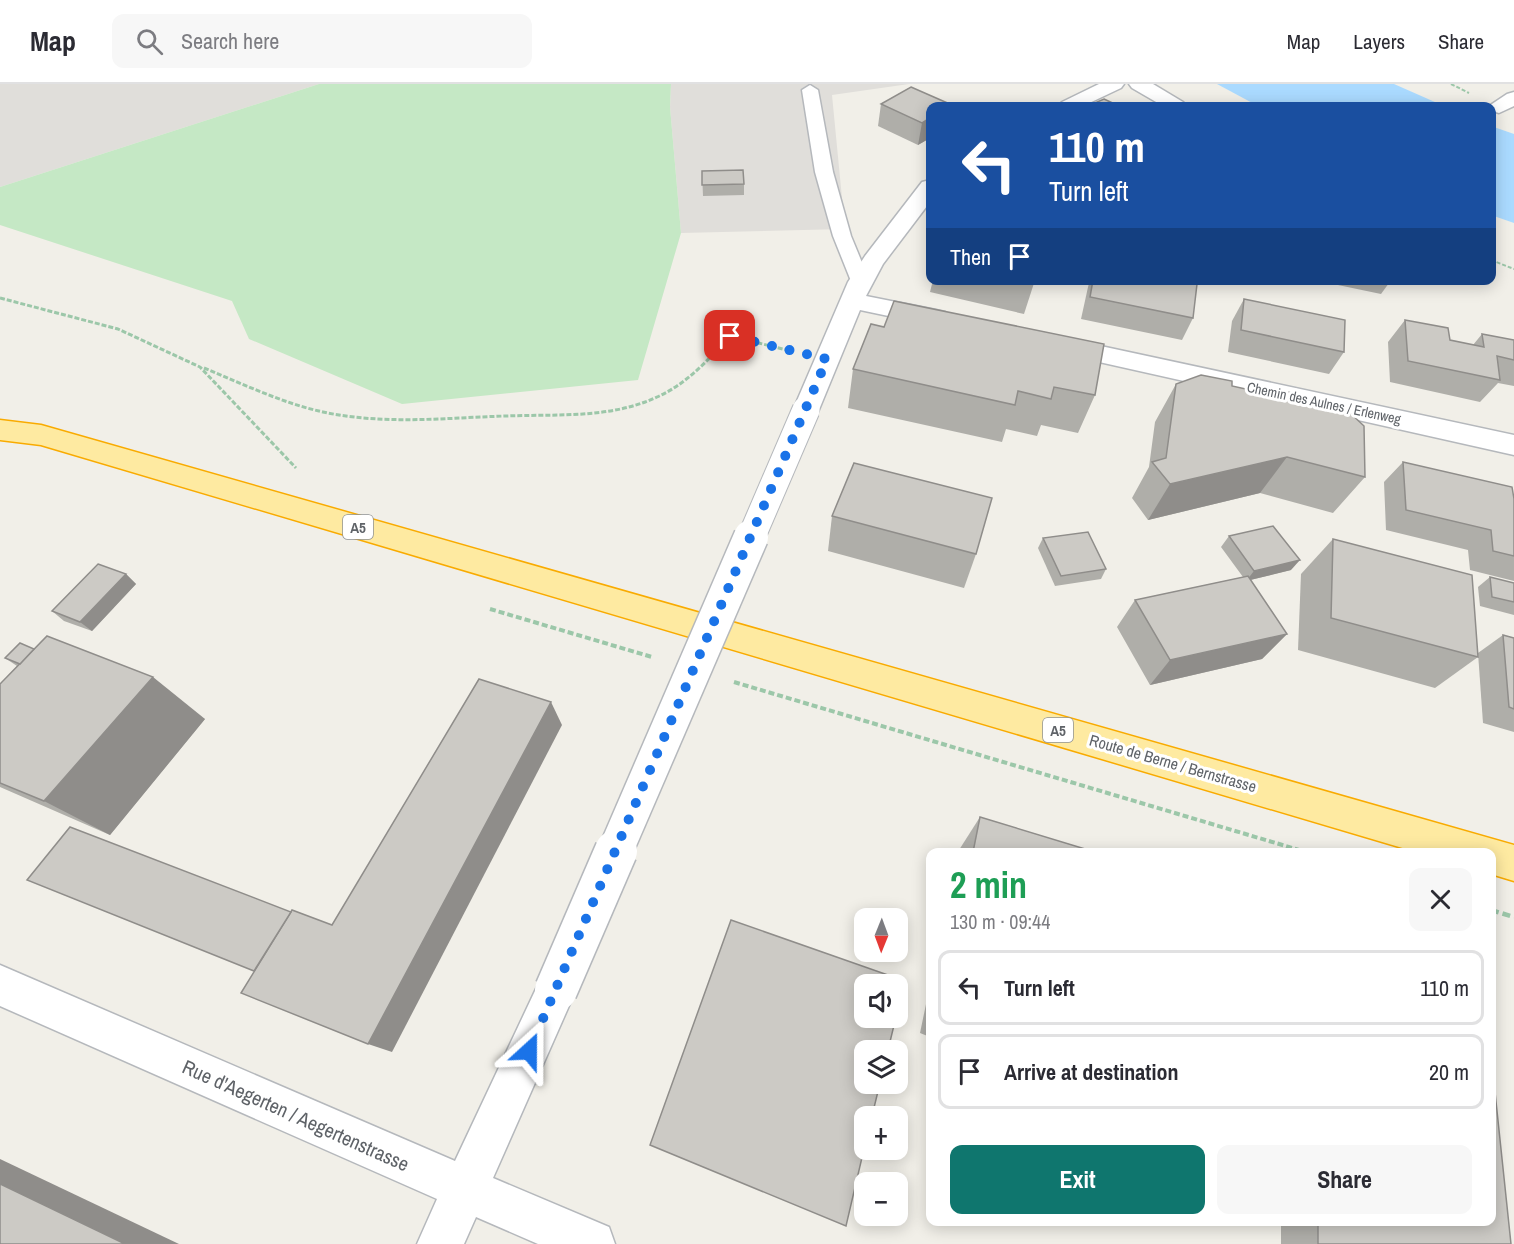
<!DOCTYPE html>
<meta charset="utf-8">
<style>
:root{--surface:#fff;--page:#f7f7f7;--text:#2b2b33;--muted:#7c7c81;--line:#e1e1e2;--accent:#0f766e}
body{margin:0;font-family:"Archivo Narrow",sans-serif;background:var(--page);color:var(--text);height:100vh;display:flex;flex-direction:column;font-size:22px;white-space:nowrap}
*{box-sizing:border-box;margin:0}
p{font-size:20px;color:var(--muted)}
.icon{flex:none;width:33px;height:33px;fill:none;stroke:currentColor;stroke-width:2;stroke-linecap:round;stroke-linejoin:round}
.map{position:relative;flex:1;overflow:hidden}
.panel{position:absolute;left:926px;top:764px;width:570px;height:378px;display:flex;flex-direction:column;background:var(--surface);border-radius:12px;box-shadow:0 3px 15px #0003}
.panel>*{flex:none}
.guide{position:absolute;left:926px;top:18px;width:570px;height:183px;border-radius:12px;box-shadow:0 3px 15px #0003;background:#1a4fa0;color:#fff;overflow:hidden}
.needle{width:39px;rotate:181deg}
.controls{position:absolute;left:854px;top:824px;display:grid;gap:12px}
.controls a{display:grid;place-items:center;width:54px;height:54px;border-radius:12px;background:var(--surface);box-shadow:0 3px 15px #0003;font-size:30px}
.pin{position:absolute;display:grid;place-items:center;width:51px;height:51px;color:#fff;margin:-26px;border-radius:12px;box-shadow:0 3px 9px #0006}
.me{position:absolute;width:66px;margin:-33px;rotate:24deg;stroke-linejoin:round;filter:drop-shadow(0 0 4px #0008)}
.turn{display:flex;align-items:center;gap:21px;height:126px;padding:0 24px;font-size:27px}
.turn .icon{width:78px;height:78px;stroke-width:2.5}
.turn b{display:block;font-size:42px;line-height:51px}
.then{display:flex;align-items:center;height:57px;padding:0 24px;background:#0003;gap:12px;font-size:22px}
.round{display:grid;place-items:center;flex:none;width:63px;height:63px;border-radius:12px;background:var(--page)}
.head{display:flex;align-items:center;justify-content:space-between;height:102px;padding:0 24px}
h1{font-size:36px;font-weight:700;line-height:45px;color:#1e9e55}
.action{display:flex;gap:12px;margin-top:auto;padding:12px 24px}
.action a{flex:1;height:69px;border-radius:12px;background:var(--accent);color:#fff;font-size:24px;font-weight:700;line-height:69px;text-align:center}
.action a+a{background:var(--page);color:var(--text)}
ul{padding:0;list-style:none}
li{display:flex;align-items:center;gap:18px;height:75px;margin:0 12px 9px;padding:0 12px;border:3px solid var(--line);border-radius:12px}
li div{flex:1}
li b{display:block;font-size:22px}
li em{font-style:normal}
header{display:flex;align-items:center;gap:36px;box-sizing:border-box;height:84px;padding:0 30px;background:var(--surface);border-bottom:2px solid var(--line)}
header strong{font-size:28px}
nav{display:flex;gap:33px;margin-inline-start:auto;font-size:21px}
.search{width:420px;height:54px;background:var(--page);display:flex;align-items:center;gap:15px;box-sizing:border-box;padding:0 21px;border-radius:12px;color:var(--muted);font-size:22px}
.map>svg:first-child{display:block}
</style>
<header>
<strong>Map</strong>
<div class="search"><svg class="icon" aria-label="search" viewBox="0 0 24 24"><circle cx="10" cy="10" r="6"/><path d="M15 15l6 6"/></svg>Search here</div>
<nav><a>Map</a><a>Layers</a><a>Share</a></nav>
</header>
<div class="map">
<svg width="1514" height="1160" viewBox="0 0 1514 1160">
<rect width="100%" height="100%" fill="#f1efe8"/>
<g fill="#e0deda">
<polygon points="0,0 319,0 0,103"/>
<polygon points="671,0 909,0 832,11 845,145 681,149 670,23"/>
</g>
<polygon fill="#c5e8c5" points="319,0 671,0 670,23 681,149 638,296 402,320 249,255 232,217 0,141 0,103"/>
<g fill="#aadaff">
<polygon points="1217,0 1394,0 1444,22 1258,22"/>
<polygon points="1491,42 1514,50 1514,139 1491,131"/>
</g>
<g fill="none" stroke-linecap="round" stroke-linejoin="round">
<g stroke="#b5b8bc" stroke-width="3">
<polygon id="service" points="810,1 818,6 833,88 851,152 870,198 867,202 853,202 833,152 815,88 802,6"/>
</g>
<g stroke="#b5b8bc" stroke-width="3">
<g id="minor">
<polygon points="1099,0 1124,0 1121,4 1083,22 1059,22 1062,18"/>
<polygon points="1129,0 1153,0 1183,18 1186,22 1163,22 1132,4"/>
<polygon points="1514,8 1514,22 1499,29 1492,27 1489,22 1507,10"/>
<polygon points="930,96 930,118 883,180 866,212 936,226 945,228 948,234 945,240 936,242 860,226 816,333 806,335 796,333 793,326 848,198 865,172 922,98"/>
<polygon points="1059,253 1514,351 1514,371 1050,267 1046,261 1050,255"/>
<polygon points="0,881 455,1077 542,892 556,886 570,892 576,906 493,1094 609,1143 615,1160 538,1160 476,1133 464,1160 417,1160 437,1115 0,922"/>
</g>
</g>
<g stroke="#f9ab00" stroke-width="3">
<polygon id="trunk" points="0,336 41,341 1514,761 1514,797 1491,790 1491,768 1416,768 41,361 0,356"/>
</g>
<g stroke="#9cc7a9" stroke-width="2" stroke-dasharray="4 2" stroke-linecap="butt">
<polyline points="1451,0 1469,9"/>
<polyline points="1491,176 1514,185"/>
</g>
<g stroke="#9cc7a9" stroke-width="3" stroke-dasharray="5 2" stroke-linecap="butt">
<polyline points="0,214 118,245 200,283 296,384"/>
<path d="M204,284C243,300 282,319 323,328C383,341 445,334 505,332C556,330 610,335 657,313C687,300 709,275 730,252L791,267"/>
</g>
<g stroke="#9cc7a9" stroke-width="4" stroke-dasharray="6 3" stroke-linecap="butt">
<polyline points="490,525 652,573"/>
<polyline points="734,598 1306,768"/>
</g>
<g stroke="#9cc7a9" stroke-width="4.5" stroke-dasharray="8 4" stroke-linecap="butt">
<polyline points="1302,767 1306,768"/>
<polyline points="1491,826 1514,833"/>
</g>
<use href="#service" fill="#fff" fill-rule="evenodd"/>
<use href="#minor" fill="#fff" fill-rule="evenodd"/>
<use href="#trunk" fill="#feeaa1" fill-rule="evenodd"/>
<g stroke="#b5b8bc" stroke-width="29" stroke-linecap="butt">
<polyline id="minor-bridge-far2" points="751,454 806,326"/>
</g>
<g stroke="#b5b8bc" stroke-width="37" stroke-linecap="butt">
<polyline id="minor-bridge-far1" points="615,768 751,453"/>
</g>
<g stroke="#b5b8bc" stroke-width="45" stroke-linecap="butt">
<polyline id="minor-bridge" points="556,906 616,767"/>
</g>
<use href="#minor-bridge-far2" stroke="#fff" stroke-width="27"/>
<use href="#minor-bridge-far1" stroke="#fff" stroke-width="34"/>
<use href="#minor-bridge" stroke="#fff" stroke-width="42"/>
</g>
<g fill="#afaea9">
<polygon points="881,20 930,22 930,54 918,61 878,42"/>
<polygon points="702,87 744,100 744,111 703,112"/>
<polygon points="933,196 1035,196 1024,230 930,208"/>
<polygon points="1090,196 1178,196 1193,234 1182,256 1081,235 1088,203"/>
<polygon points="1314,196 1389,196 1389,199 1381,210"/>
<polygon points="1244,215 1344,268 1329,290 1228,268 1232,237"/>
<polygon points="1405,236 1450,256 1473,261 1482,250 1514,256 1514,302 1498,299 1480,318 1390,298 1388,258"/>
<polygon points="871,240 1095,311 1078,349 1041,341 1037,352 1006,345 1002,358 848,324 853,285"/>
<polygon points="1176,300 1232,302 1283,313 1287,308 1365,393 1333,429 1260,409 1148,436 1132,414 1149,383 1155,338"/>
<polygon points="1403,378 1514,415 1514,497 1470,486 1468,466 1386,446 1384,398"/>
<polygon points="832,432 976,470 964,504 828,467"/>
<polygon points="1229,452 1291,486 1250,496 1287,550 1262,575 1150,601 1117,543 1135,516 1243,493 1221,463"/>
<polygon points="1043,454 1106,485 1101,495 1055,502 1038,464"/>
<polygon points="1333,455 1478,573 1435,604 1298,566 1301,490"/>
<polygon points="126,490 136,500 92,547 64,537 52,527"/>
<polygon points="1490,493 1514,499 1514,531 1480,522 1478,503"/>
<polygon points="1503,551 1514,554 1514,648 1483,639 1478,569"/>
<polygon points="5,574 205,635 110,751 0,703 0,600 17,582"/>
<polygon points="980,733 1095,768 959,768 959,766"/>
<polygon points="930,901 930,953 920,949"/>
<polygon points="1281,1137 1491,1137 1511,1160 1281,1160"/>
</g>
<g fill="#8f8d8a">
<polygon points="930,34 930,54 918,61 922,39"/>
<polygon points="1287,373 1260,409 1148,436 1170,400"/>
<polygon points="1300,476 1291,486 1246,497 1254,487"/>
<polygon points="126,490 136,500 92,547 80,538"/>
<polygon points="1287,550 1262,575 1150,601 1170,576"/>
<polygon points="153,593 205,635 110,751 44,717"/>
<polygon points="551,618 562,641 392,968 368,960"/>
<polygon points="0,1075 179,1160 125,1160 0,1100"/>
</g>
<g fill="#cccac5" stroke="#8f8d8a" stroke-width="1.5">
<polygon points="911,3 952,21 949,22 930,22 930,34 922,39 881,20"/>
<polygon points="1104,15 1119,22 1088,22"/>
<polygon points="743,86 744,100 702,101 702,87"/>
<polygon points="1093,196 1178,196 1197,200 1193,234 1090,213"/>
<polygon points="1378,196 1389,196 1389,199"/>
<polygon points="1244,215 1345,236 1344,268 1241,246"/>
<polygon points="894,217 1104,260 1095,311 1054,303 1051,315 1018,307 1015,321 853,285 871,240 884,243"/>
<polygon points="1405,236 1448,244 1450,256 1484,263 1482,250 1514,256 1514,276 1497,272 1500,296 1408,277"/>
<polygon points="1201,291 1232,297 1232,302 1286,314 1287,308 1306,312 1315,319 1348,327 1364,342 1365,393 1287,373 1170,400 1152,378 1166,374 1176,300"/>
<polygon points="1403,378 1512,403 1514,415 1514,472 1493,467 1491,446 1406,426"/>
<polygon points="854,379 992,414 976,470 832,432"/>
<polygon points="1273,442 1300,476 1254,487 1229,452"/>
<polygon points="1088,448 1106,485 1061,492 1043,454"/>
<polygon points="1333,455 1472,491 1478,573 1331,534"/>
<polygon points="98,480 126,490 80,538 52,527"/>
<polygon points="1248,492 1287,550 1170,576 1135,516"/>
<polygon points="1490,493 1514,499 1514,518 1492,513"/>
<polygon points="1503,551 1514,554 1514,625 1509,623"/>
<polygon points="47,552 153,593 44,717 0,699 0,600"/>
<polygon points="20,559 34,565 20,580 5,574"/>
<polygon points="479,595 551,618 368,960 241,909 292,826 332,841"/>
<polygon points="980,733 1095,768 973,768"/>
<polygon points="70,743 291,828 254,887 27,796"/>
<polygon points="731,836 905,897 897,930 897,900 864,900 864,933 896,933 888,966 864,966 864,999 880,999 872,1032 864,1032 864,1065 846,1142 650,1061"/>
<polygon points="1491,970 1511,1160 1318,1160 1318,1137 1491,1137"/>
<polygon points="0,1100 125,1160 0,1160"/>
</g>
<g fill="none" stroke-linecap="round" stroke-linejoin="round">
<polyline stroke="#1a73e8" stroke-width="10" stroke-dasharray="0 18" points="529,967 827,275 730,252"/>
</g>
<g text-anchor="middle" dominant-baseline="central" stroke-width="6" stroke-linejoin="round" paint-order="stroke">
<g font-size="14" fill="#5f6368" stroke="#fff">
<text transform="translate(1324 319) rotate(12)">Chemin des Aulnes / Erlenweg</text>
</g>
<g fill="#fff" stroke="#8f9295" stroke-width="1.5">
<rect x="343" y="431" width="30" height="24" rx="4.5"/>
<rect x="1043" y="634" width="30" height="24" rx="4.5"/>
</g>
<g font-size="15" font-weight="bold" fill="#5f6368">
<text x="358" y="443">A5</text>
<text x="1058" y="646">A5</text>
</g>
<g font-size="16" fill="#5f6368" stroke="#fff">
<text transform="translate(1173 679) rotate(16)">Route de Berne / Bernstrasse</text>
</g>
<g font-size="20" fill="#5f6368" stroke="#fff">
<text transform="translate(296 1031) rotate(24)">Rue d'Aegerten / Aegertenstrasse</text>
</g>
</g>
</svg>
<div class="controls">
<a><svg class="needle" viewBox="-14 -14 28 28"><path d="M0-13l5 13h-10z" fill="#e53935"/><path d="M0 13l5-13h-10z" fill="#7c7c81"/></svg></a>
<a><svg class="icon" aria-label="sound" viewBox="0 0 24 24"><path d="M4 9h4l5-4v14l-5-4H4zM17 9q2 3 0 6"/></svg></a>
<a><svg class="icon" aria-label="layers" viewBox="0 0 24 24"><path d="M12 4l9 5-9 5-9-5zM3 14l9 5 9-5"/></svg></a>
<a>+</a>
<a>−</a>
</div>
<div class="pin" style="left:730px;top:252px;background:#d93025"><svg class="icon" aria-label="arrive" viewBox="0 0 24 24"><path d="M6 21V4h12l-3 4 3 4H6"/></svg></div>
<svg class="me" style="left:529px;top:967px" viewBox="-20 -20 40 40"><path d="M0-17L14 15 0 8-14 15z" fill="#1a73e8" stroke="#fff" stroke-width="4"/></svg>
<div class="guide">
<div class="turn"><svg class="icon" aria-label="left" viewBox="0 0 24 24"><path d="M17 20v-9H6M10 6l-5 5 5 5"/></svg><div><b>110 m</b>Turn left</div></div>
<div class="then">Then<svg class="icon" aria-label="arrive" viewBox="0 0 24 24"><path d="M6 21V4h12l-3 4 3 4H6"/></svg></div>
</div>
<section class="panel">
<div class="head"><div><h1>2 min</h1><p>130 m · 09:44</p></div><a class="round"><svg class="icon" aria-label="close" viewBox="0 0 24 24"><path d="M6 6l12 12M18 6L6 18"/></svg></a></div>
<ul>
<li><svg class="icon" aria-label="left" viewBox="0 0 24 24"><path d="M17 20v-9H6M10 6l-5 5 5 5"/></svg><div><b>Turn left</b></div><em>110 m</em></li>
<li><svg class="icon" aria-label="arrive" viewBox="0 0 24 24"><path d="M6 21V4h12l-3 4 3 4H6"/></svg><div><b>Arrive at destination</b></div><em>20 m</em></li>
</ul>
<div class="action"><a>Exit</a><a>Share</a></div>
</section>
</div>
